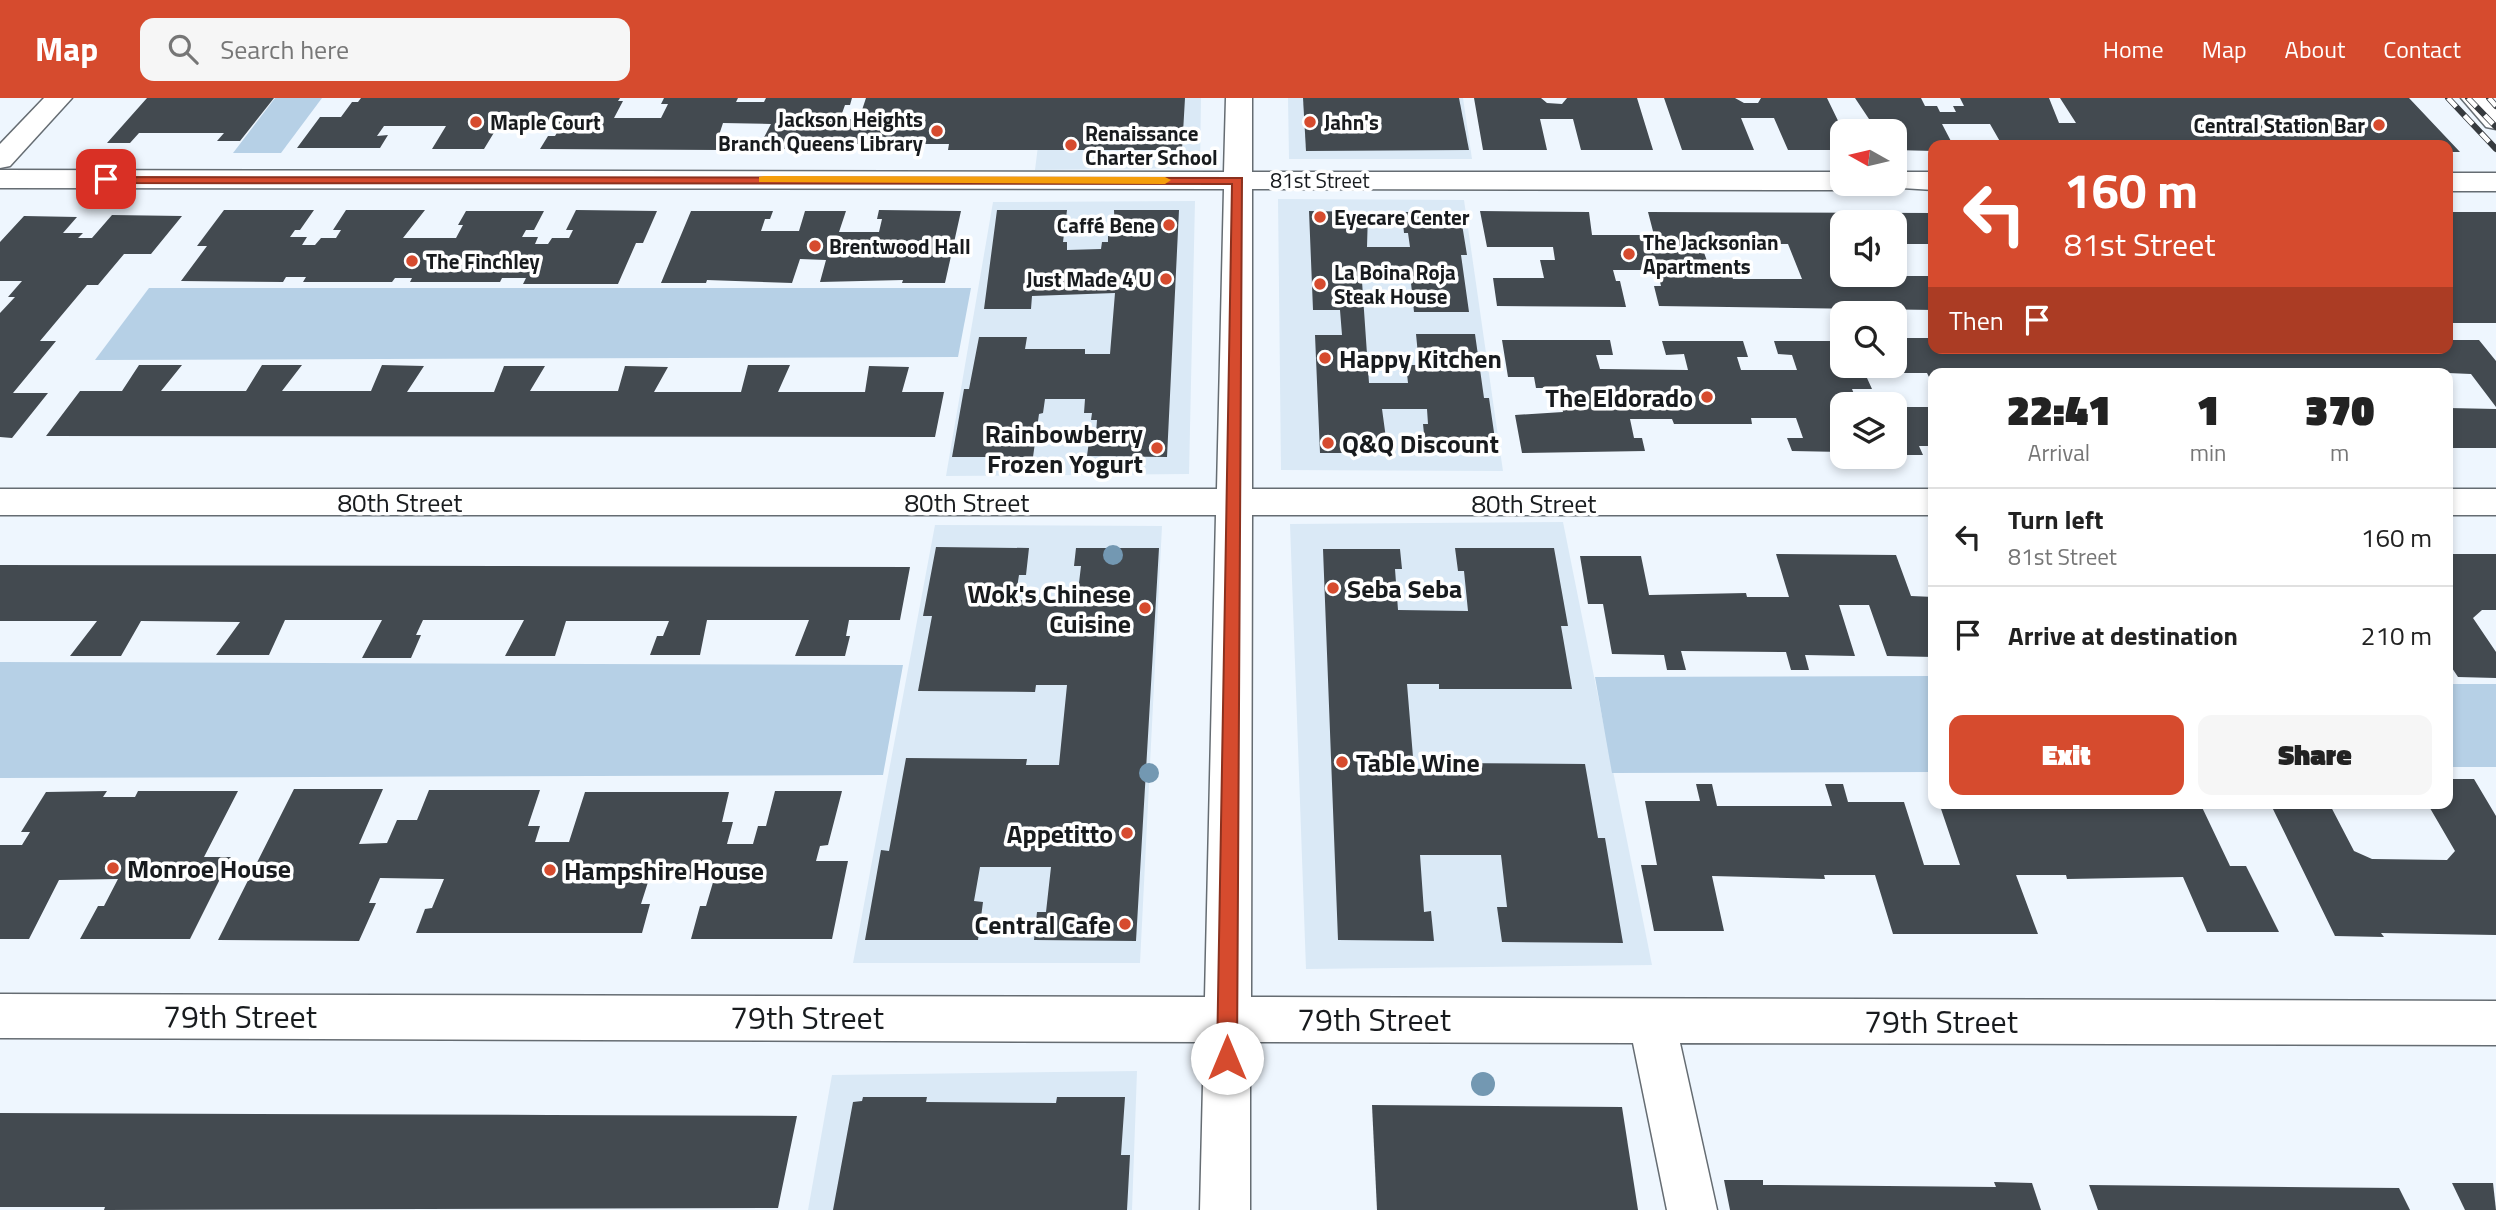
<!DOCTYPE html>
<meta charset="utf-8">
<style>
:root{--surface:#fff;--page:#f6f6f6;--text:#222;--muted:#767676;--line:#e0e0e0;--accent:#d64b2e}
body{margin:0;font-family:"Titillium Web",sans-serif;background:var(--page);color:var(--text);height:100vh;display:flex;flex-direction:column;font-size:26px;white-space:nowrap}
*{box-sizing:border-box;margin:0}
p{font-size:23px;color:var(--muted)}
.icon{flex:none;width:38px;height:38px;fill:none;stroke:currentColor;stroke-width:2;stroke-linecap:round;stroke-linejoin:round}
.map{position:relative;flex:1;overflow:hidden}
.details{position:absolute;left:1928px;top:270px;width:525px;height:441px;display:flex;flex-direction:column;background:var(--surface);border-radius:14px;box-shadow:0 4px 10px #0003}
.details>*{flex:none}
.top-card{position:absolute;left:1928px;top:42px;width:525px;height:214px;border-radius:14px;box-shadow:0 4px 10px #0003;background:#d64b2e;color:#fff;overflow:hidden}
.needle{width:46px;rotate:278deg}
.controls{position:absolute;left:1830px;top:21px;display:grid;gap:14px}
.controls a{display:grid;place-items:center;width:77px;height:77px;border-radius:14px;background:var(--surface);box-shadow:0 4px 10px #0003;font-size:35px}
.pin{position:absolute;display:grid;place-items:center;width:60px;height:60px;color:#fff;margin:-30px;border-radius:14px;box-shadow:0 4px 10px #0006}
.me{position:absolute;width:77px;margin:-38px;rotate:0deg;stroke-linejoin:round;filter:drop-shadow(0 0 5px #0008)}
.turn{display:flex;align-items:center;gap:24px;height:147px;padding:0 21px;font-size:32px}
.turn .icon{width:91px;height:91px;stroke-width:2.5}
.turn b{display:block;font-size:49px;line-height:60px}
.then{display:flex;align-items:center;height:66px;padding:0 21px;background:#0003;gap:14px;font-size:26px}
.eta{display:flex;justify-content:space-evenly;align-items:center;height:119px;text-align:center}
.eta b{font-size:42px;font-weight:800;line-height:49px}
.cta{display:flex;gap:14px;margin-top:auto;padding:14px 21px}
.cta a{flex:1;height:80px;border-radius:14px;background:var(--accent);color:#fff;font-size:28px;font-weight:800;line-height:80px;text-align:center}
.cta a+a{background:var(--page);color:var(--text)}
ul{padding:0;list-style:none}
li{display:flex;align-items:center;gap:21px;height:98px;padding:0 21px;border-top:2px solid var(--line)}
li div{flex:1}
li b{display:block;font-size:26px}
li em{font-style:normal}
header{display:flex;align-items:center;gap:42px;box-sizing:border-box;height:98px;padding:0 35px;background:var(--accent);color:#fff}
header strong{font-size:33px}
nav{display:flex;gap:38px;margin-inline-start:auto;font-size:24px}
.search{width:490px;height:63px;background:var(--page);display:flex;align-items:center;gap:18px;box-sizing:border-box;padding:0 24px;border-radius:14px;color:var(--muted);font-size:26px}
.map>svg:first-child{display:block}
</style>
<header>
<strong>Map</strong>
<div class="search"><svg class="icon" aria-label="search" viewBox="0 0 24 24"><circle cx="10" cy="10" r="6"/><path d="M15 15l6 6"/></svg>Search here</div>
<nav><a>Home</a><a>Map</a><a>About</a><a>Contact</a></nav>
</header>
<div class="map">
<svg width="2496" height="1112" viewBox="0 0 2496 1112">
<rect width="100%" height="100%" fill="#eef6fe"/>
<g fill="#dae9f6">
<polygon points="1044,0 1201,0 1200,70 1035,72"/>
<polygon points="1288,0 1463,0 1472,61 1289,61"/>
<polygon points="1278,101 1464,102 1503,373 1281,372"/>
<polygon points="1195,103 1189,376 946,378 993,104"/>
<polygon points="1563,424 1652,867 1306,871 1290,426"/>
<polygon points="935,427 1162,428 1140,865 853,865"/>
<polygon points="1137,973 1132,1112 808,1112 832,977"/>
</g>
<g fill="#b6d0e6">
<polygon points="275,0 322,0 281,55 233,55"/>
<polygon points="149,190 971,190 958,259 95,262"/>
<polygon points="0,564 903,567 883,677 0,680"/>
<polygon points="1934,578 1934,674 1612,675 1595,579"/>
<rect x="2448" y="586" width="48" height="83"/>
</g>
<g fill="#434a50" fill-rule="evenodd">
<polygon points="147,0 274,0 240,43 217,43 224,35 139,35 130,45 107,45"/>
<polygon points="361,0 620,0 618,3 623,3 614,20 661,20 668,6 661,6 664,0 738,0 736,4 764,4 766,0 852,0 850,7 845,7 840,21 859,21 866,0 1185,0 1182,52 948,52 949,46 852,46 850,51 758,51 771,26 723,25 719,37 725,37 719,52 540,51 548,38 555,38 561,28 498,28 484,51 432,51 446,28 384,28 377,38 388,37 380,50 297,50 320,19 341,19 352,4 358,4"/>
<polygon points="1303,0 1459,0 1469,52 1306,53"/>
<polygon points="1474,0 1541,0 1547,5 1562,6 1567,0 1637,0 1653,52 1581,52 1573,21 1540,21 1547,52 1483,52"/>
<polygon points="1664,0 1735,0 1744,5 1758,5 1761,0 1827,0 1843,33 1843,52 1788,52 1774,20 1741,20 1754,52 1682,52"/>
<polygon points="1855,0 1921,0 1925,8 1937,8 1940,14 1956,14 1953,8 1964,8 1960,0 2049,0 2059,25 2076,25 2060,0 2409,0 2460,54 2448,54 2448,47 2002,47 1990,26 1942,26 1953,47 1934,47 1934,53 1895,52 1895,33 1858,33 1854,24 1871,24"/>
<polygon points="224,112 314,112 300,132 295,132 290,139 307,139 302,147 315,147 321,140 336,140 341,132 333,132 346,112 425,112 403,140 456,140 463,127 458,127 466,113 544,113 534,132 526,132 522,139 538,139 535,146 548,146 552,140 569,140 573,132 566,132 576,112 657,113 643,145 636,145 618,186 523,186 526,180 502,180 500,184 410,184 412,180 395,180 392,184 303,184 306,179 286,179 283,184 181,183 207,148 197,148"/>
<polygon points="879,112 961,113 945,185 902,185 903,182 820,184 826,162 800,161 792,185 707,182 706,185 661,185 691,113 773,113 770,121 765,121 761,133 799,133 805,113 846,113 839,134 879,134 882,121 877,121"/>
<polygon points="997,112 1067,112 1063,144 1067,144 1067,152 1101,151 1102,144 1108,144 1108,138 1115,138 1114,112 1179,112 1167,359 1087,358 1090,336 1096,336 1097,322 1091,322 1092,315 1084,315 1085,301 1045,301 1043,315 1039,316 1033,359 952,359 964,291 969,291 979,239 1027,239 1025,251 1085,251 1085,256 1110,256 1115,195 1032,198 1031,211 984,211"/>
<polygon points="1309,113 1368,114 1367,149 1410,149 1408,135 1404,135 1402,114 1460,114 1467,157 1461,157 1469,214 1414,214 1411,185 1398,185 1396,169 1361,169 1369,285 1408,285 1406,267 1419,267 1416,236 1475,236 1484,300 1489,300 1497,355 1426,355 1423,326 1428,326 1427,311 1382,311 1388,355 1320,355 1315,237 1342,237 1340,212 1313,212"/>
<path d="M1480,113L1589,114L1592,137H1654L1648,114L1934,115V146H1895V124H1843V146H1832L1835,155H1843L1841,168L1845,178H1934V212L1659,208L1654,188H1661L1657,172H1613L1616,183H1620L1626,209L1497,208L1493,180H1544L1540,162H1555L1553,149H1487ZM1766,146H1788L1802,181H1733L1727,163H1707L1702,149H1767Z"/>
<rect x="2448" y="114" width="48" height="111"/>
<polygon points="112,117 182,118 151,156 124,156 98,187 87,187 40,243 56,243 13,295 48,295 12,340 0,339 0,215 15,199 8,199 22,183 0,183 0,144 24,118 77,119 63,135 83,135 78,140 92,140"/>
<polygon points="1895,240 1934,240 1934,250 2448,250 2448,242 2479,242 2496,263 2496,309 2471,276 2448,275 1934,275 1934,289 1927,275 1890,275 1892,280 1867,280 1872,291 1852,291 1858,306 1843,306 1843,354 1792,353 1787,340 1803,340 1796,320 1751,320 1752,326 1674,326 1672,321 1630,321 1634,340 1642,340 1645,353 1522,355 1515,317 1563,314 1558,290 1536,290 1534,279 1508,279 1502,242 1610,242 1613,257 1596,257 1600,271 1688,272 1684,256 1666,257 1662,243 1743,243 1748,259 1737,259 1741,272 1797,272 1792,257 1778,256 1774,243 1843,243 1843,268 1895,268"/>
<polygon points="139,267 182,267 161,293 246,293 262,267 302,267 282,293 371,293 382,267 424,268 407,294 494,294 504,268 545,268 530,293 618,293 625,268 668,269 654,294 741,294 748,267 790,267 778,294 865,294 869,268 909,269 902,294 944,294 935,339 46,338 80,293 122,293"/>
<polygon points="1904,309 1934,309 1934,348 1919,348 1923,357 1895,357 1895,316 1906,316"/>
<polygon points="2448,310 2496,311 2496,350 2448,350"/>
<polygon points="936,449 1029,450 1026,477 1019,477 1015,502 1077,502 1081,468 1074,468 1076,450 1159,450 1136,843 1034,842 1037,814 1046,814 1051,769 980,769 974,803 983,804 978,842 865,842 881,752 889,753 906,660 1027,661 1026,667 1059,667 1067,587 1036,587 1035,594 918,593 932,518 923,518"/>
<polygon points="1455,450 1554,450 1568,528 1561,528 1572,591 1439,591 1439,586 1407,586 1414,671 1446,670 1445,665 1585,666 1598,740 1605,740 1623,845 1502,844 1497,809 1507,809 1501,757 1420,757 1424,814 1431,813 1434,843 1338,842 1323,451 1400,451 1402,471 1395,471 1398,512 1468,513 1464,473 1458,473"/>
<polygon points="1776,456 1896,457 1911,498 1934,499 1934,559 1887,558 1869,507 1839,507 1855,558 1805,557 1809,572 1791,572 1786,554 1681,553 1686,572 1667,572 1664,557 1612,556 1603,506 1588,506 1580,458 1641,458 1649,497 1746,495 1747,499 1789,499"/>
<polygon points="2448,456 2496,456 2496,512 2482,512 2473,520 2496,554 2496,580 2458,579 2448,564"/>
<polygon points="0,467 498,468 910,469 900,522 849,522 846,538 850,538 845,558 795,558 809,522 707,522 700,557 650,557 657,538 663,538 669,523 566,523 555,558 505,558 524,522 423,522 416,537 421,537 411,560 362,560 382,522 285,522 269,557 216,557 240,524 141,523 121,558 70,558 97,523 0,523"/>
<polygon points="2448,681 2474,681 2496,718 2496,837 2381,835 2384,839 2335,838 2270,705 2329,705 2354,753 2372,761 2447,762 2455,753 2427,705 2448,705"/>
<polygon points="1696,686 1712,686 1717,708 1832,708 1825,686 1843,686 1848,704 1904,704 1924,767 1960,767 1939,705 2128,710 2126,705 2200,705 2230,768 2246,768 2279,834 2207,834 2183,779 2067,781 2066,777 2016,777 2038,836 1893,836 1875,777 1824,777 1825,781 1712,778 1724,833 1654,833 1641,767 1657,767 1645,703 1700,703"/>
<polygon points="294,691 383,691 359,746 387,745 397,722 417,722 429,692 540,692 528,728 540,728 535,744 569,744 585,694 729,694 722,724 733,724 727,746 753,746 758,728 766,728 775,693 842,693 828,747 820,748 816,763 848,763 832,841 691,841 700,808 706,808 714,781 649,781 641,806 650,806 642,835 416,835 425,811 432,810 444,781 380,780 369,805 376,805 359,843 218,842"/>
<polygon points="107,693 103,699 135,699 138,693 238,693 204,759 231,759 190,841 80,841 98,808 104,808 118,781 59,782 29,841 0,841 0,747 22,747 30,734 21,734 46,694"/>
<polygon points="863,999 927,999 926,1004 1056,1005 1057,999 1125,999 1121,1057 1130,1057 1127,1112 833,1112 853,1004 862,1003"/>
<polygon points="1372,1007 1622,1009 1638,1112 1377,1112"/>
<polygon points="0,1015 549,1017 797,1018 778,1110 104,1112 105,1109 0,1109"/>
<polygon points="1724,1082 1763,1082 1763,1087 1770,1087 1996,1089 1994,1084 2032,1085 2041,1112 1730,1112"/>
<polygon points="2452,1085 2493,1085 2496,1112 2465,1112"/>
<polygon points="2089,1087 2399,1090 2410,1112 2098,1112"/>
</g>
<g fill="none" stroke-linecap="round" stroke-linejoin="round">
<g stroke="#656c72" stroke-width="3">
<g id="minor">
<polygon points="44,0 72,0 10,68 0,70 0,46"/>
<polygon points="1226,0 1252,0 1252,74 1843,74 1843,86 1855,86 1843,92 1252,91 1252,391 1934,391 1934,417 1252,417 1251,899 2496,903 2496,947 1680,945 1717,1112 1667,1112 1633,945 1250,944 1250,1112 1200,1112 1204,944 0,940 0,896 1205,899 1216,417 0,417 0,391 1217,391 1224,91 0,90 0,72 1224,74"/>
<polygon points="1895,74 1934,74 1934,92 1885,89 1883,86 1895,86"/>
<rect x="2448" y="75" width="48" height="18"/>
<rect x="2448" y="391" width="48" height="26"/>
</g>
</g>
<g stroke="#656c72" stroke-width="3">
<polygon id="major" points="2461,0 2489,0 2496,7 2496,31 2486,29"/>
</g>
<use href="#minor" fill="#fff" fill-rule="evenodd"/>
<use href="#major" fill="#fff" fill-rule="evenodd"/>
<g stroke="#373b3f" stroke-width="6">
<g id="rail">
<polyline points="2448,0 2496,51"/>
<polyline points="2468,0 2496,29"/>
<polyline points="2489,0 2496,8"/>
</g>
</g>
<use href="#rail" stroke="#fff" stroke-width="4.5" stroke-dasharray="12" stroke-linecap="butt"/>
</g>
<g fill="#7398b2">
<circle cx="1113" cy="457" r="10"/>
<circle cx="1149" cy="675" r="10"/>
<circle cx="1483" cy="986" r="12"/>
</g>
<polygon fill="#d64b2e" stroke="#8b311e" stroke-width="2" points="102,79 1242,80 1237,960 1234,967 1227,970 1220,967 1217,960 1232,86 106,85 100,81"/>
<polygon fill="#f59e0b" points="764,78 1165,79 1171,82 1165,86 759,84 759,79"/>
<g fill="#d64b2e" stroke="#fff" stroke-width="2.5">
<circle cx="476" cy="24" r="7"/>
<circle cx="1310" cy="24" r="7"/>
<circle cx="2379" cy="27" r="7"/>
<circle cx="937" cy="33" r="7"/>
<circle cx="1071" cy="47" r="7"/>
<circle cx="1320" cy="119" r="7"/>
<circle cx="1169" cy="127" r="7"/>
<circle cx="815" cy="148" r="7"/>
<circle cx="1629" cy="156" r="7"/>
<circle cx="412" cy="163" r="7"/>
<circle cx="1166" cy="181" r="7"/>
<circle cx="1320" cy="186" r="7"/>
<circle cx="1325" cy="260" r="7"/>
<circle cx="1707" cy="299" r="7"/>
<circle cx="1328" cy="345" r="7"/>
<circle cx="1157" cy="350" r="7"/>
<circle cx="1333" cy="490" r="7"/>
<circle cx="1145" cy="510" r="7"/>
<circle cx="1342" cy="664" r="7"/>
<circle cx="1127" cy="735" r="7"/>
<circle cx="113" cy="770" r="7"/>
<circle cx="550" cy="772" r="7"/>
<circle cx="1125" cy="826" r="7"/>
</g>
<g text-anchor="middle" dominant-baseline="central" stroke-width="7" stroke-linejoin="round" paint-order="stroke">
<g font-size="21" font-weight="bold" fill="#181b1e" stroke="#fff" text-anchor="start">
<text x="923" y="21" text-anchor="end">Jackson Heights<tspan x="923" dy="24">Branch Queens Library</tspan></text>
<text x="490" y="24">Maple Court</text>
<text x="1324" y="24">Jahn's</text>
<text x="2365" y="27" text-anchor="end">Central Station Bar</text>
<text x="1085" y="35">Renaissance<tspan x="1085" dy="24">Charter School</tspan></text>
<text x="1334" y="119">Eyecare Center</text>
<text x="1155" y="127" text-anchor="end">Caffé Bene</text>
<text x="1643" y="144">The Jacksonian<tspan x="1643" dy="24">Apartments</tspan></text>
<text x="829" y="148">Brentwood Hall</text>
<text x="426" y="163">The Finchley</text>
<text x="1334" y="174">La Boina Roja<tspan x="1334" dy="24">Steak House</tspan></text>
<text x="1152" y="181" text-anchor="end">Just Made 4 U</text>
</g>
<g font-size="21" fill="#181b1e" stroke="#fff">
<text x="1320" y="82">81st Street</text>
</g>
<g font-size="26" font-weight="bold" fill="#181b1e" stroke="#fff" text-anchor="start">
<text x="1339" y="260">Happy Kitchen</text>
<text x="1693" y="299" text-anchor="end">The Eldorado</text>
<text x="1143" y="335" text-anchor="end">Rainbowberry<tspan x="1143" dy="30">Frozen Yogurt</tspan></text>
<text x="1342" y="345">Q&amp;Q Discount</text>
<text x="1347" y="490">Seba Seba</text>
<text x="1131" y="495" text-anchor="end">Wok's Chinese<tspan x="1131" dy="30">Cuisine</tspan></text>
<text x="1356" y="664">Table Wine</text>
<text x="1113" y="735" text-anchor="end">Appetitto</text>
<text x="127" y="770">Monroe House</text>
<text x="564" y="772">Hampshire House</text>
<text x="1111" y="826" text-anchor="end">Central Cafe</text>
</g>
<g font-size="26" fill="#181b1e" stroke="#fff">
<text x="400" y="404">80th Street</text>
<text x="967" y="404">80th Street</text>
<text x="1534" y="405">80th Street</text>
</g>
<g font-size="32" fill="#181b1e" stroke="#fff">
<text x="240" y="918">79th Street</text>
<text x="807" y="919">79th Street</text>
<text x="1374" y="921">79th Street</text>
<text x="1941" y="923">79th Street</text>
</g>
</g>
</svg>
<div class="controls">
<a><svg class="needle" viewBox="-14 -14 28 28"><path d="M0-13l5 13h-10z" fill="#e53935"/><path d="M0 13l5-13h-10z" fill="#767676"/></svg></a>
<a><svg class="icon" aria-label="sound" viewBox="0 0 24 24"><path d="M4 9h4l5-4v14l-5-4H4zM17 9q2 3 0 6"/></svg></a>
<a><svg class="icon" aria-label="search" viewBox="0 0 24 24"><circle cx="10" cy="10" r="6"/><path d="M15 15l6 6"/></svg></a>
<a><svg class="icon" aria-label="layers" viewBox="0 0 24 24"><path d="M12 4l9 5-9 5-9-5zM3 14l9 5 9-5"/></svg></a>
</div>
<div class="pin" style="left:106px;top:81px;background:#d93025"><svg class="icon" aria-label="arrive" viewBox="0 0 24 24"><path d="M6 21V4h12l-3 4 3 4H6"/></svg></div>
<svg class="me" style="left:1227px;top:960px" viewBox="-20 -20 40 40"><circle r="19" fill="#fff"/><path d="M0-13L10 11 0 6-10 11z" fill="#d64b2e"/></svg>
<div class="top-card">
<div class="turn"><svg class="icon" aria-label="left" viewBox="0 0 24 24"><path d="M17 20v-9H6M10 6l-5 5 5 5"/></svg><div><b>160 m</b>81st Street</div></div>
<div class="then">Then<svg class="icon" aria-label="arrive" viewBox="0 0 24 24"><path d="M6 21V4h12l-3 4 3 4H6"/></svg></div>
</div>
<section class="details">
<div class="eta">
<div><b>22:41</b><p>Arrival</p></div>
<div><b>1</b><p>min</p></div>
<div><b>370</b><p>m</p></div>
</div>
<ul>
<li><svg class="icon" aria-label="left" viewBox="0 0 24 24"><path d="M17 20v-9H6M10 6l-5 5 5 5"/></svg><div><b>Turn left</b><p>81st Street</p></div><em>160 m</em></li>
<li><svg class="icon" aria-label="arrive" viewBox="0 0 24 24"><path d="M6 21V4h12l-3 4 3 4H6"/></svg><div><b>Arrive at destination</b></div><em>210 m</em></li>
</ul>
<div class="cta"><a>Exit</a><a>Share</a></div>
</section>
</div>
